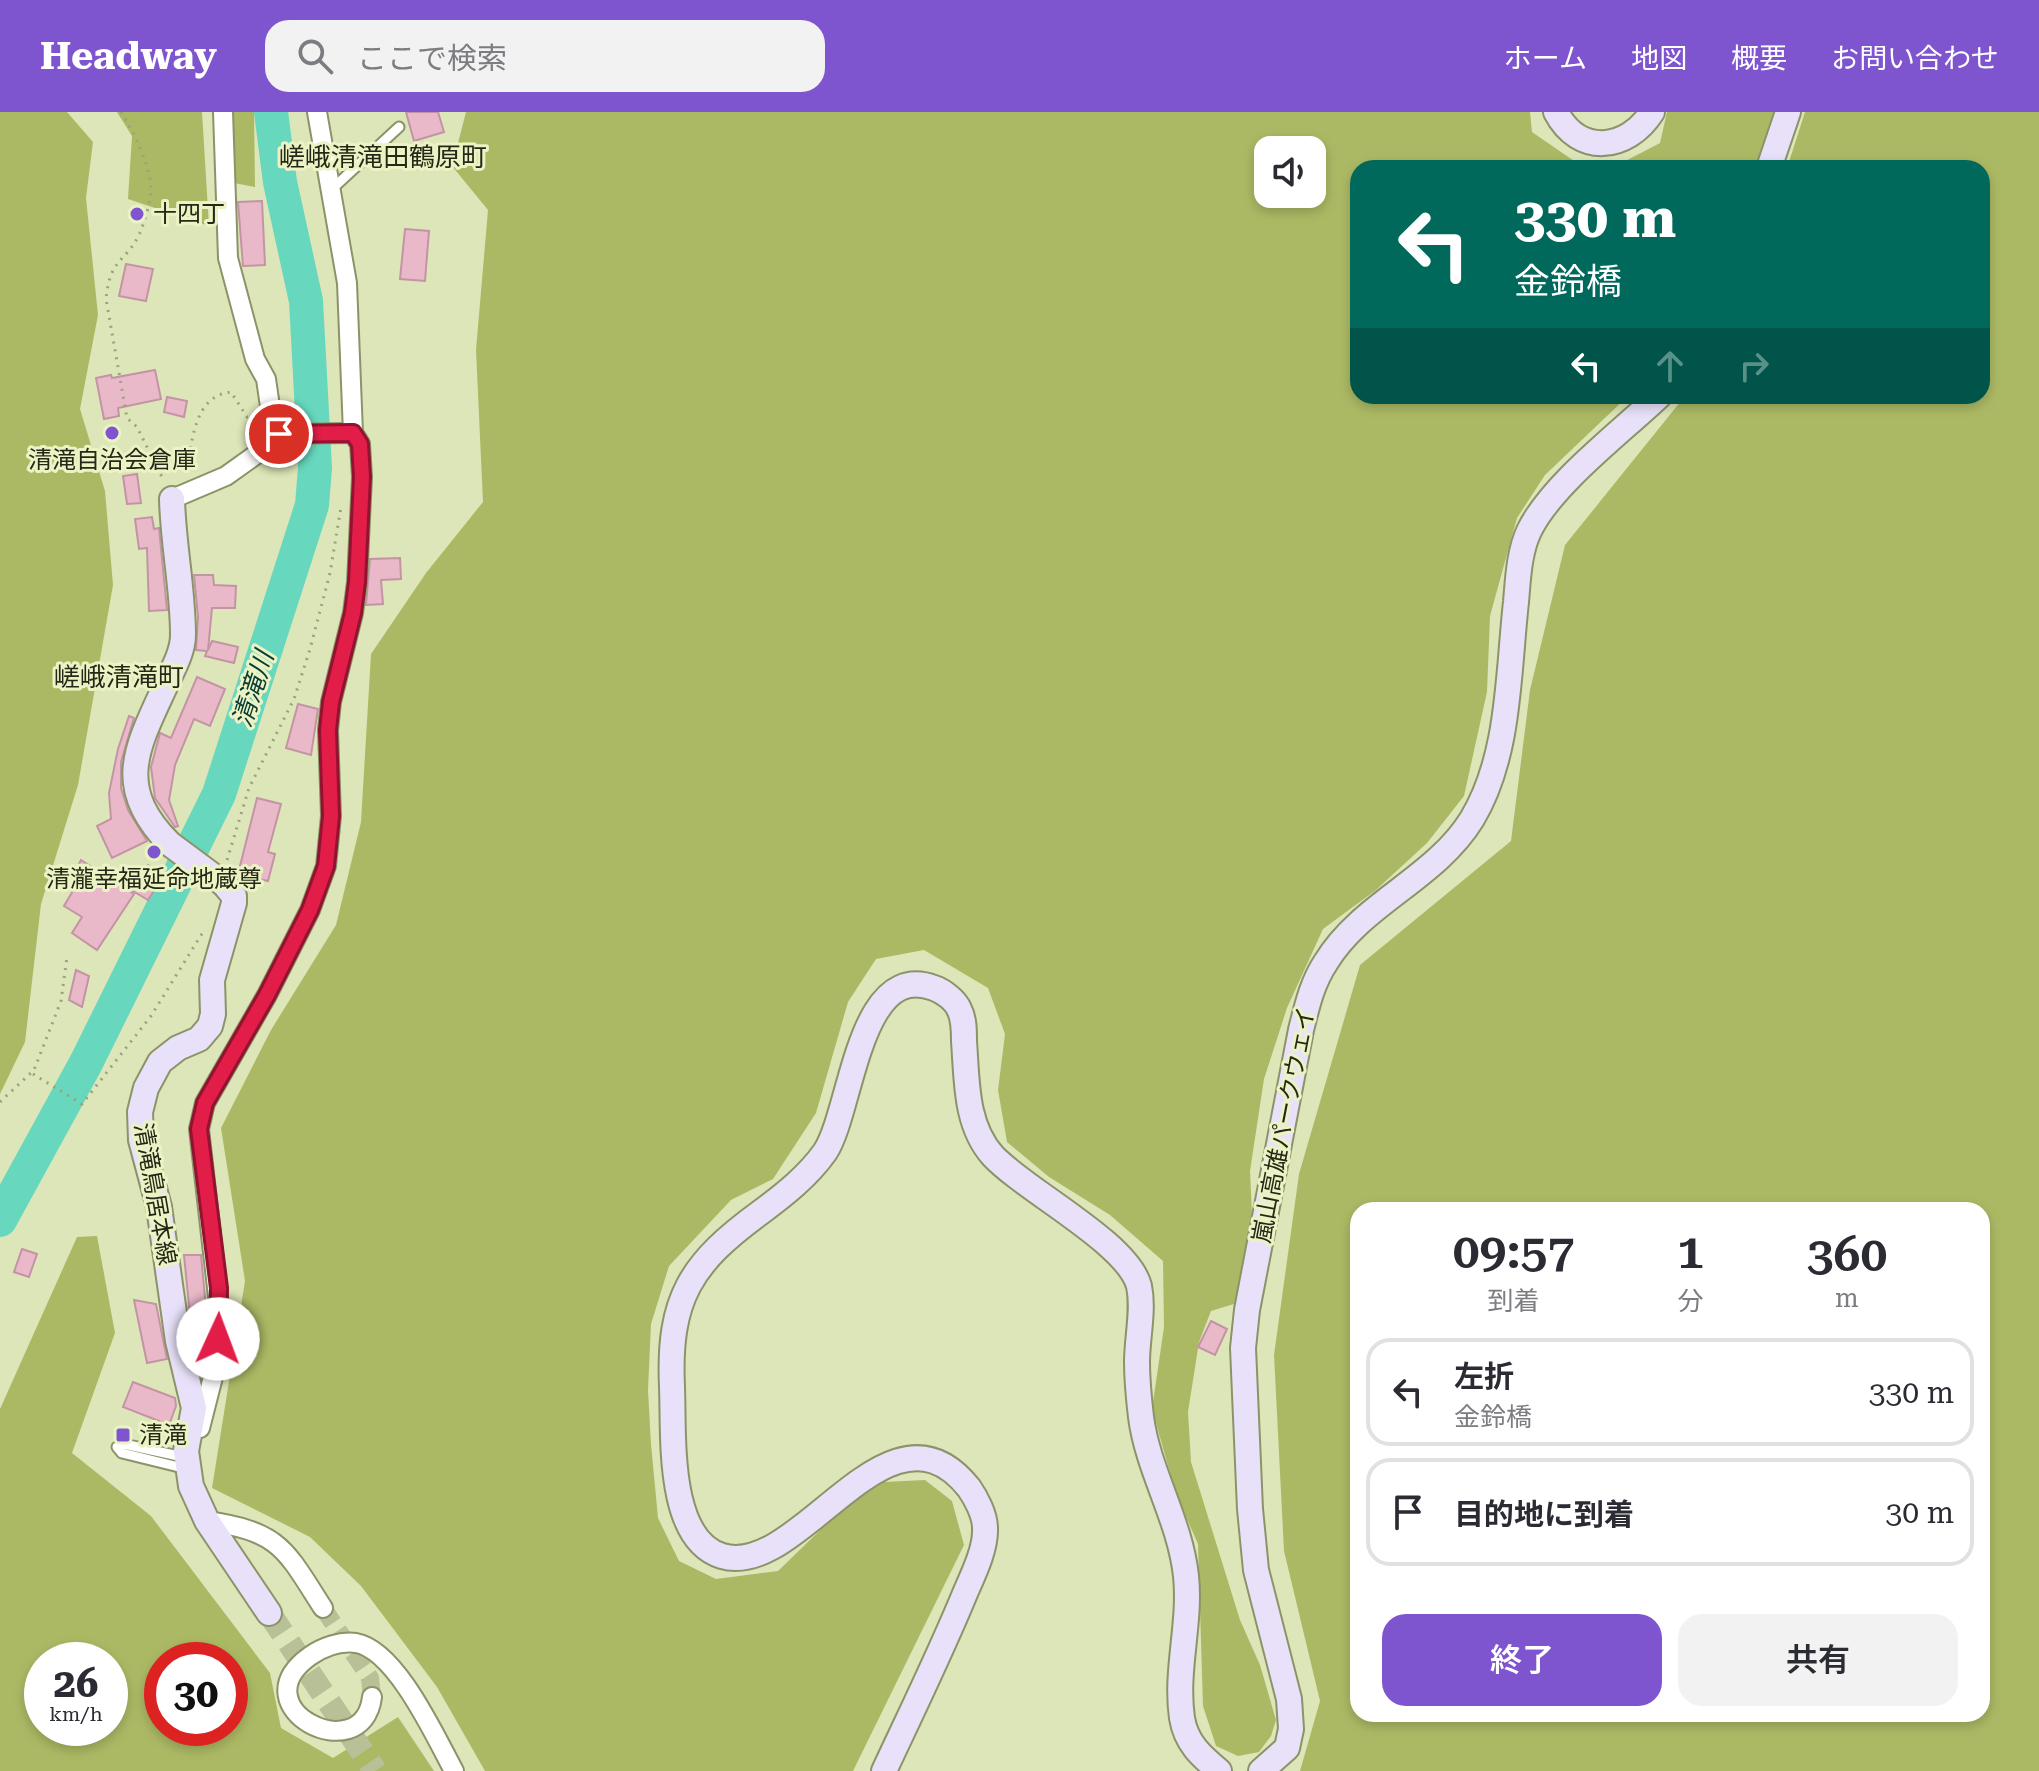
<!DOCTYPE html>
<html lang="ja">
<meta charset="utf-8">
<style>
:root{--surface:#fff;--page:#f2f2f3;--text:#2b2b33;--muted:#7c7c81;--line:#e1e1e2;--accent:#7f55cf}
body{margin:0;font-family:"Roboto Serif","Noto Sans JP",serif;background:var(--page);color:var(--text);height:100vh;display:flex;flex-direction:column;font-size:30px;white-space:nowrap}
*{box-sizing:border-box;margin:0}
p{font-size:26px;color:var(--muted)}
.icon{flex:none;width:44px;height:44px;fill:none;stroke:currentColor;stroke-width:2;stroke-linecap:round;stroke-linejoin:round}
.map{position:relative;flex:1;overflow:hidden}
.details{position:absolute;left:1350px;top:1090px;width:640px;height:520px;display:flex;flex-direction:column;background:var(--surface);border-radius:24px;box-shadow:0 4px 12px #0003}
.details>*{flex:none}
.hud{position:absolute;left:1350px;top:48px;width:640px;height:244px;border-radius:24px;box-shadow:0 4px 12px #0003;background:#00695c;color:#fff;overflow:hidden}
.buttons{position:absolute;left:1254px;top:24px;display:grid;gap:16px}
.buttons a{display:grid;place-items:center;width:72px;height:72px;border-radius:16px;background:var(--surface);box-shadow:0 4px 12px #0003;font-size:40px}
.speed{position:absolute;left:24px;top:1530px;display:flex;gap:16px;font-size:40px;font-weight:700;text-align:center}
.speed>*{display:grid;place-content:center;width:104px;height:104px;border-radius:50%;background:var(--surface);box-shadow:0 4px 12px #0003;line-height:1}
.speed small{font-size:20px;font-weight:400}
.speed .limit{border:12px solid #d22;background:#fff;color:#111}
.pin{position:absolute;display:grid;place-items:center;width:68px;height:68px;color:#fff;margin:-34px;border:4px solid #fff;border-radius:50%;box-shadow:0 2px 8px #0007}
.me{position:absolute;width:88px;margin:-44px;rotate:2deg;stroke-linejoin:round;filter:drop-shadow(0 0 6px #0008)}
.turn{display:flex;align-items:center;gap:28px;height:168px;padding:0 32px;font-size:36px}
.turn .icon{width:104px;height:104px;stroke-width:2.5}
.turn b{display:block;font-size:56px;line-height:68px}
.lanes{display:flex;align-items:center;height:76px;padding:0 32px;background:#0003;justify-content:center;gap:40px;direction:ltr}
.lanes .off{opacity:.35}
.eta{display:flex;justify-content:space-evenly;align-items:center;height:136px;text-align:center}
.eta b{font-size:48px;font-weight:600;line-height:56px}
.primary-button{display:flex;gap:16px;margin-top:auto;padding:16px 32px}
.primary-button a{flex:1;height:92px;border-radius:24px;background:var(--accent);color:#fff;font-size:32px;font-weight:600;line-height:92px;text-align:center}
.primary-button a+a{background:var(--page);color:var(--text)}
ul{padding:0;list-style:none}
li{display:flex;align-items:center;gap:24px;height:108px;margin:0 16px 12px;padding:0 16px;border:4px solid var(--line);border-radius:24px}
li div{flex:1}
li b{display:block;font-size:30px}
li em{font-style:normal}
header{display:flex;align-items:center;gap:48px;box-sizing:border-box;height:112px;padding:0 40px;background:var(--accent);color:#fff}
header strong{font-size:38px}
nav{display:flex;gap:44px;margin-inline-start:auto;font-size:28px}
.search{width:560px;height:72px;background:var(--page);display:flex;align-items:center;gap:20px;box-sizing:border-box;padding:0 28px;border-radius:24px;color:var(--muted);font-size:30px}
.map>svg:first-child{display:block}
</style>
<header>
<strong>Headway</strong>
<div class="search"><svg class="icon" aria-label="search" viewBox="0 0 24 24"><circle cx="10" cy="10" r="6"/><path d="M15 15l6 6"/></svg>ここで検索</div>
<nav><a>ホーム</a><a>地図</a><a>概要</a><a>お問い合わせ</a></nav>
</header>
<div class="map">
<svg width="2039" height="1659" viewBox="0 0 2039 1659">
<rect width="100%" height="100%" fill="#dde6b8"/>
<g fill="#acb964" fill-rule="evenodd">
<polygon points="0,0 67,0 93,30 86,86 98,203 80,297 105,379 113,473 78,673 41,792 25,930 0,982"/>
<polygon points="117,0 202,0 209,114 128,87 132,24"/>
<polygon points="231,0 254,0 255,75 234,71"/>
<path d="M466,0H1530L1532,20L1577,51L1600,56H1358V284H1628L1545,363L1517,406L1490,504L1487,580L1464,684L1427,731L1376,778L1323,817L1287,896L1264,967L1250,1059L1253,1125L1234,1192L1211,1199L1199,1230L1188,1300L1191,1350L1240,1508L1260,1553L1276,1608L1271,1624L1259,1640L1238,1644L1216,1634L1203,1594L1198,1432L1176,1382L1152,1297L1164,1215L1163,1149L1110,1103L1049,1065L1007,1030L998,978L1005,922L988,876L924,838L876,847L848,890L816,1001L773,1067L731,1088L669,1154L651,1212L648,1278L651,1332L658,1406L679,1449L716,1467L778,1459L841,1398L884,1370L925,1368L952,1389L964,1433L853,1659H485L437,1575L361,1474L310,1425L212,1376L245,1169L221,1016L271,918L336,813L361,710L371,542L426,461L483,390L476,238L488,98L452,54ZM1268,38H1312V82H1268Z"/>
<polygon points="1667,0 1774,0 1772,15 1754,56 1612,56 1660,31"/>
<path d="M1805,0H2039V1659H1300L1320,1589L1284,1439L1274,1243L1299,1062L1360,853L1511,729L1530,578L1565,433L1685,284H1982V56H1787ZM1358,1098H1982V1602H1358Z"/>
<path d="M97,1124L115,1221L72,1341L151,1404L270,1561L281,1616L333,1646L398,1605L434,1659H0V1297L77,1125ZM110,1548V1616H42V1548ZM230,1548V1616H162V1548Z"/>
</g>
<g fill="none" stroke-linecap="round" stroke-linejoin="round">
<polyline stroke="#67d8bd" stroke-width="34" points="0,1108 86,951 219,682 312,393 315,356 306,189 280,70 271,0"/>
</g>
<g fill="#eab9c9" stroke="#c394a4" stroke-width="2">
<polygon points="406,0 438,0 444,20 414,29"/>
<polygon points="262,89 265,153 243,154 238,90"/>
<polygon points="405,117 429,119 425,169 400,167"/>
<polygon points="126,152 153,157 146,189 119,184"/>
<polygon points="155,258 161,287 118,296 119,304 104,307 96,266 111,263 112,266"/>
<polygon points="167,285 187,289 184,305 164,300"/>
<polygon points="137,362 141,391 127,392 123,364"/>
<polygon points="152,405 154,417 159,416 167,498 149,499 147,436 139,437 135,407"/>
<polygon points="400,446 401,467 381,468 383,492 366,493 370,447"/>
<polygon points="194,463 213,463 214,473 236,474 235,496 212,496 208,538 212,529 238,535 234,551 205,544 207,539 196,538 198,505"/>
<polygon points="197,565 225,577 210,614 194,607 175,653 169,688 178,714 175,715 155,686 151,655 160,621 171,626"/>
<polygon points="298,592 318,597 311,643 286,636"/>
<polygon points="129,604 134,606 121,650 121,676 128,698 147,729 112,746 97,714 111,707 109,681 118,637"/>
<polygon points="257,686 281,692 268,740 275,742 268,769 238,762"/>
<polygon points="81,748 134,782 97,838 72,821 82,805 64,794 80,767 73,764"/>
<polygon points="148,753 164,763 148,788 131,778"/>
<polygon points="76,858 89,864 82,895 69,888"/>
<polygon points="22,1137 37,1142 29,1165 14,1160"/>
<polygon points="184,1143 201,1143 208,1218 191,1214"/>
<polygon points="134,1188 156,1192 167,1247 147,1251"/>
<polygon points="1211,1209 1227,1217 1215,1243 1198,1235"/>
<polygon points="133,1270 175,1286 176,1294 169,1313 123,1295"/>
</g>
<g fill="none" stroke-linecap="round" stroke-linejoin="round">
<polyline stroke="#b8c098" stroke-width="18" stroke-dasharray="18 9" stroke-linecap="butt" points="323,1496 370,1566 372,1585"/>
<polyline stroke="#b8c098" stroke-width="24" stroke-dasharray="24 12" stroke-linecap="butt" points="269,1501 375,1659"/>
<g stroke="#8c9369" stroke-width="13">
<g id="lane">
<polyline points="332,77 399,15"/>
<polyline points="183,1345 124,1332 117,1335 122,1341 187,1357"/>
</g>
</g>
<g stroke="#8c9369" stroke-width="22">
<g id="street">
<polyline points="274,322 353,321"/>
<polyline points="172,387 226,364 268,334 274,322 266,267 255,247 228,146 223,0"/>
<polyline points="200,1316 213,1265 221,1211 199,1017 205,991 267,883 310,798 326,754 331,704 328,618 331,590 353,501 357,470 362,365 360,332 353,321 347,171 317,0"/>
<path d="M207,1409C281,1420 285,1437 323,1496"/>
<path d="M372,1585C363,1659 237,1596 310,1544C323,1535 340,1529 356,1531C396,1538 435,1624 454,1659"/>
</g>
</g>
<g stroke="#8c9369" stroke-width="28">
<g id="secondary">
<path d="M1556,0C1579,44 1627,39 1652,0"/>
<polyline points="1769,56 1788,0"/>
<path d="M170,732C112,674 138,634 167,570C174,555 183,539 183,523C183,477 173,432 172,387"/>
<polyline points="224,772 234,784 234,791 212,868 213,902 210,914 199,927 178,936 160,950 146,976 140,1000 141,1028 159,1095 178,1229 194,1296 186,1339 191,1374 207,1409 269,1501"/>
<path d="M884,1659C912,1599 941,1540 966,1479C974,1461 986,1436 985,1416C985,1403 976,1386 969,1376C888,1274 800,1468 722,1444C666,1427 674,1321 672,1275C668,1186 691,1151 761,1100C784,1083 808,1064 825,1040C852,1000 858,847 934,876C943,879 955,888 959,897C964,906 964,919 964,929C967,968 965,1013 993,1044C1026,1079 1128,1131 1139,1174C1144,1198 1137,1226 1137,1250C1137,1268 1139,1288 1141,1305C1148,1359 1180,1408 1186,1464C1191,1511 1175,1559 1182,1606C1186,1631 1201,1644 1219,1659"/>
<path d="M1261,1659L1287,1636L1291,1617L1289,1587L1256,1458L1250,1397L1243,1236L1247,1198L1301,918C1307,894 1312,871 1326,850C1362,791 1435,767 1472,707C1510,644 1508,561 1516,490C1518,467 1519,440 1529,419C1551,373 1621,320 1659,284"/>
</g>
</g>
<g stroke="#9aa17d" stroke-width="3" stroke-dasharray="2 6" stroke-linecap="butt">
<path d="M121,0C133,18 150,53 151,75C152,86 144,112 139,123C125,151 110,146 106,187L127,306L137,315L164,369"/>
<path d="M186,360C193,330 193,284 231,280L247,305L253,306"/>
<polyline points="227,748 249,676 294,587 310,537 330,461 341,395"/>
<polyline points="33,962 82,992 151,904 203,820"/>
<polyline points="0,990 34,958 61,889 67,845"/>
</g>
<use href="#lane" stroke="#fff" stroke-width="9"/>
<use href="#street" stroke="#fff" stroke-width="18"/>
<use href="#secondary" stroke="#e8e1f9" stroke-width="24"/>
<g stroke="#8c9369" stroke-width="28" stroke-linecap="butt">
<polyline id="secondary-bridge" points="170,732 224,772"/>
</g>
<use href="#secondary-bridge" stroke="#e8e1f9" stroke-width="24"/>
</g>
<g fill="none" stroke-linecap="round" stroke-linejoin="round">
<g stroke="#92132f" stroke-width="20">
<polyline id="route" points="218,1227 219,1176 199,1017 205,991 267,883 310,798 326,754 331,704 328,618 331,590 353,501 357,470 362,365 360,332 353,321 279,322"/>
</g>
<use href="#route" stroke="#e11d48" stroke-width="14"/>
</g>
<g fill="#7f55cf" stroke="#ebf3c5" stroke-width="3">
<circle cx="137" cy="102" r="8"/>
<circle cx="112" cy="321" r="8"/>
<circle cx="154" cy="740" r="8"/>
<rect x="115" y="1315" width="16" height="16" rx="4"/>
</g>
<g text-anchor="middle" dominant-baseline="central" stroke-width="6" stroke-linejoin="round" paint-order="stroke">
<g font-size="24" fill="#252816" stroke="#ebf3c5" text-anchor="start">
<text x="153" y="102">十四丁</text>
<text x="112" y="348" text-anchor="middle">清滝自治会倉庫</text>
<text x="154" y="767" text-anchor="middle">清瀧幸福延命地蔵尊</text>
<text x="139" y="1323">清滝</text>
</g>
<g font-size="24" fill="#252816" stroke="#ebf3c5">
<text transform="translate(1284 1013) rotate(-79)">嵐山高雄パークウェイ</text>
<text transform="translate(155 1082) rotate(80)">清滝鳥居本線</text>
</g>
<g font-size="26" fill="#252816" stroke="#ebf3c5">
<text x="383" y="45">嵯峨清滝田鶴原町</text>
<text x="119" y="565">嵯峨清滝町</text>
</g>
<g font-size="26" font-style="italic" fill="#083d33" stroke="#ebf3c5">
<text transform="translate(253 577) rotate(-72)">清滝川</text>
</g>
</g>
</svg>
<div class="buttons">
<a><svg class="icon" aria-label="sound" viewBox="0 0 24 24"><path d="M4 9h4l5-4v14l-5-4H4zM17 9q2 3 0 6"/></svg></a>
</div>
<div class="speed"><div>26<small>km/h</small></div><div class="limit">30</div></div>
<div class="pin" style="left:279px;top:322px;background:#d93025"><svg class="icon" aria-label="arrive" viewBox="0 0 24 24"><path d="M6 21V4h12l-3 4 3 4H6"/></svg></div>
<svg class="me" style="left:218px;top:1227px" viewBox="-20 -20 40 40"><circle r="19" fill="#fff"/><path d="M0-13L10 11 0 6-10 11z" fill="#e11d48"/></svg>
<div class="hud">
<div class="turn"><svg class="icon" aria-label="left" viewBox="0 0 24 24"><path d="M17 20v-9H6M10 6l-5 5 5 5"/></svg><div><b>330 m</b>金鈴橋</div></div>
<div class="lanes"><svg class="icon" aria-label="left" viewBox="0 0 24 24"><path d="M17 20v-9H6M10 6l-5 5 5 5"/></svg><svg class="icon off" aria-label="ahead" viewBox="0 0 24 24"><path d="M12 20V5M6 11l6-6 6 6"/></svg><svg class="icon off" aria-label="right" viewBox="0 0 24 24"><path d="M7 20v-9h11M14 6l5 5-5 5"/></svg></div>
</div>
<section class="details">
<div class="eta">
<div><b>09:57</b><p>到着</p></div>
<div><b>1</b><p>分</p></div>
<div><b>360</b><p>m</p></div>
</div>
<ul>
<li><svg class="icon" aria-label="left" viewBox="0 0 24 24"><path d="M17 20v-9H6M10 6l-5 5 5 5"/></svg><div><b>左折</b><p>金鈴橋</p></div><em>330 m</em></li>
<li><svg class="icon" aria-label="arrive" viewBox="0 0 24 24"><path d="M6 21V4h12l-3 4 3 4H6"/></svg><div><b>目的地に到着</b></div><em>30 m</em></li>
</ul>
<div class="primary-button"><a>終了</a><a>共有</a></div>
</section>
</div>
